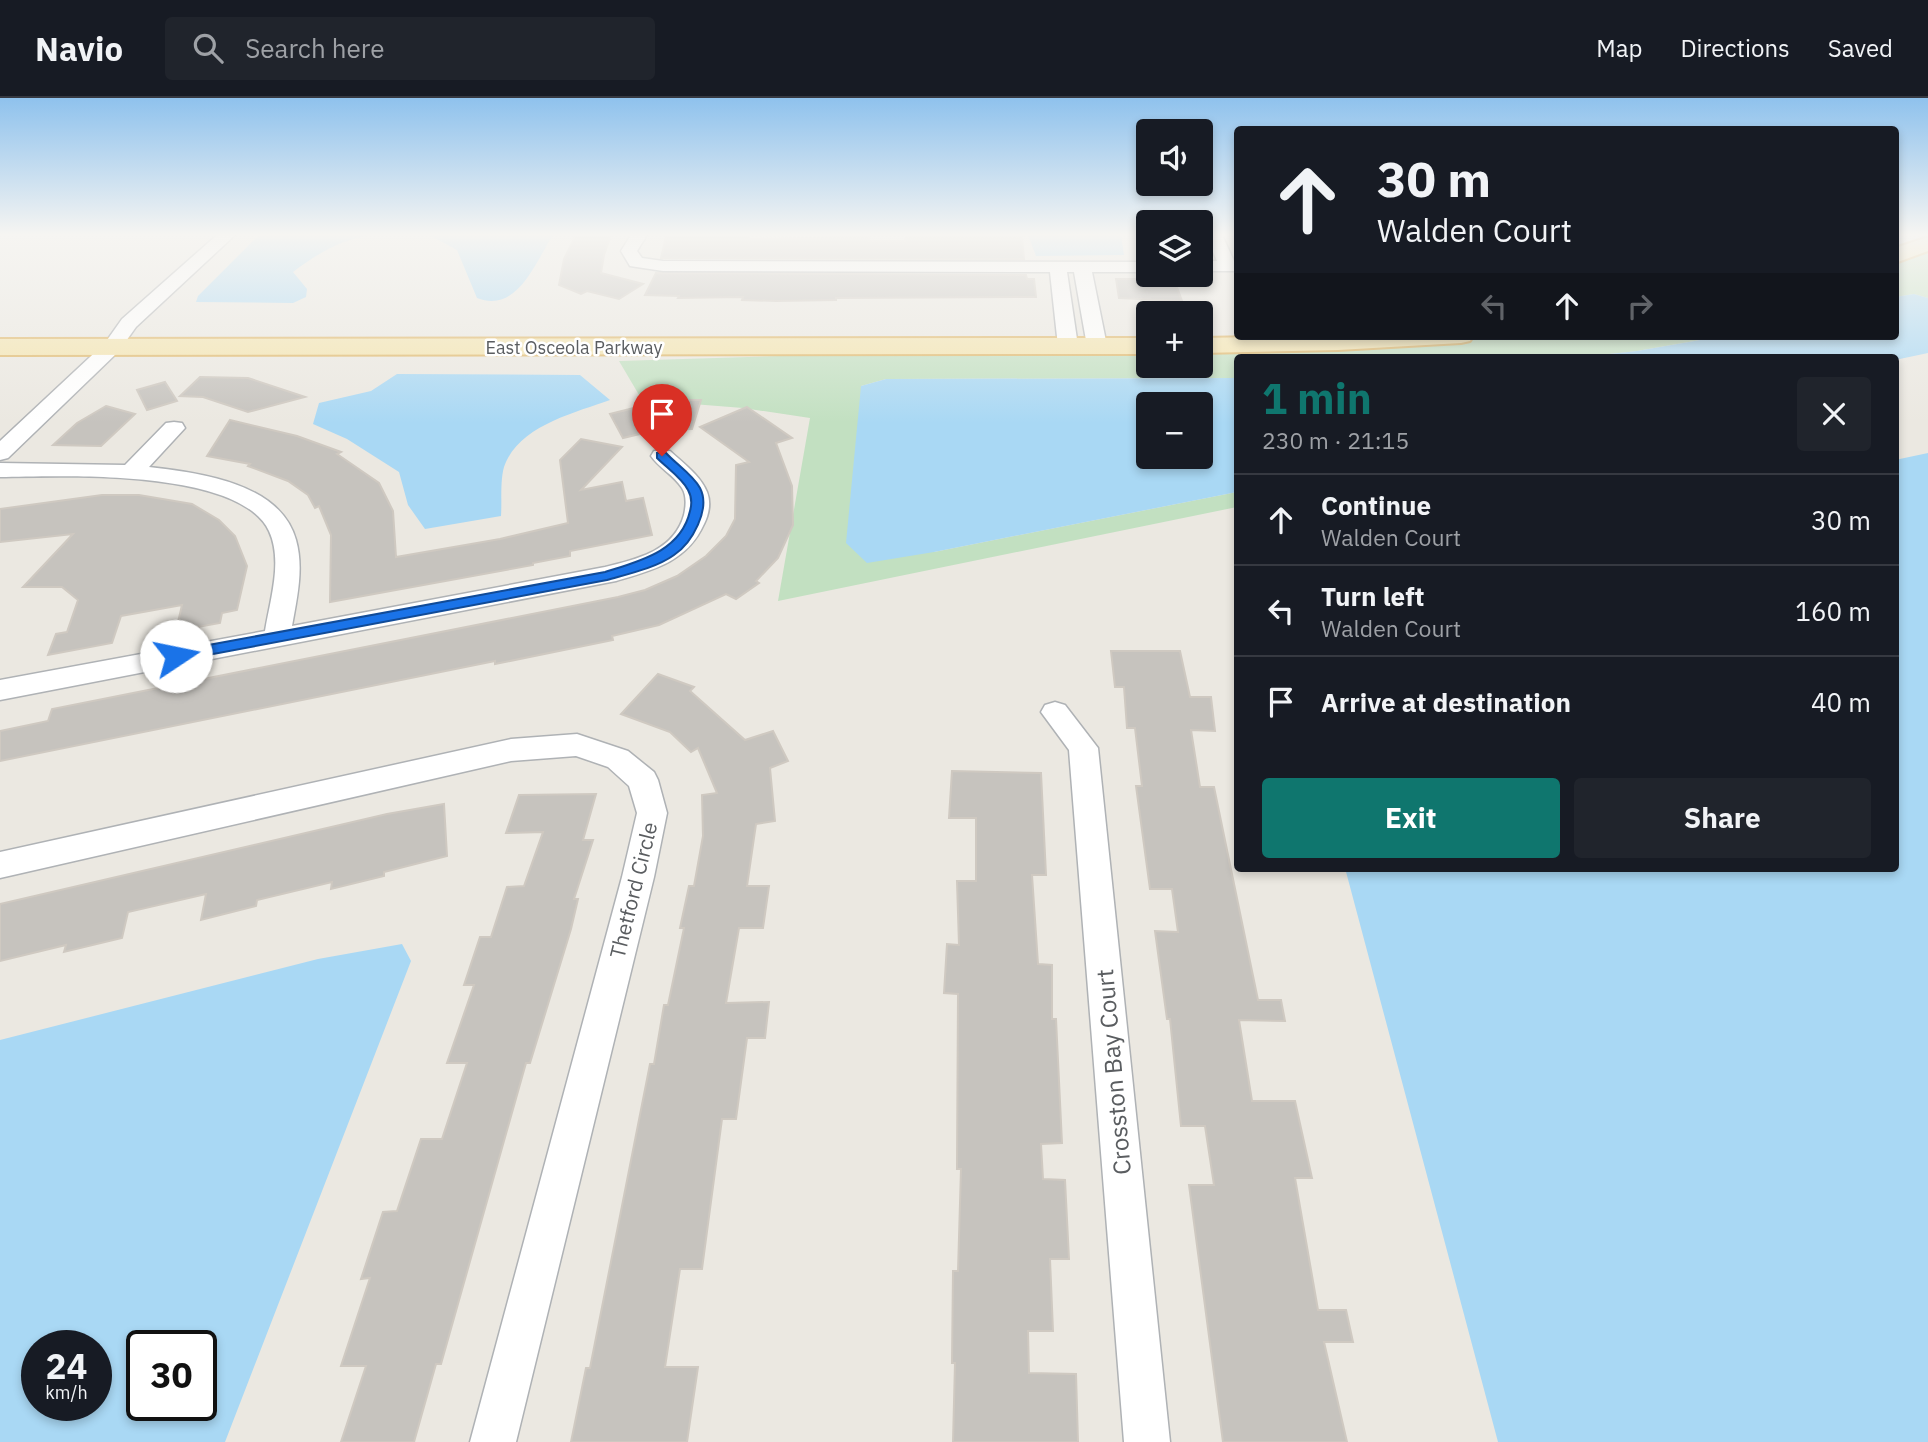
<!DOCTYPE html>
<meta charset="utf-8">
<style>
:root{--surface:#171b24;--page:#20242c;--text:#f1f3f6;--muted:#9ea1a6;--line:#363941;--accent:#0f766e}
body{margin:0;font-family:"IBM Plex Sans",sans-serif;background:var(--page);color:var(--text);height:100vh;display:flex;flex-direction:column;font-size:26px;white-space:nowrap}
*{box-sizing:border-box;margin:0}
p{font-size:23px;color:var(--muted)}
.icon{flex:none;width:38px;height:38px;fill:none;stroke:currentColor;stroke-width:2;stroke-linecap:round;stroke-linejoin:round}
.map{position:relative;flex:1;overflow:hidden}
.panel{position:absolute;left:1234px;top:256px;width:665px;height:518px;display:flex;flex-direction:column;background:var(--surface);border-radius:7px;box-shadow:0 4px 10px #0003}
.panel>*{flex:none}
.top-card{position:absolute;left:1234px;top:28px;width:665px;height:214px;border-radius:7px;box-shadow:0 4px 10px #0003;background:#171b24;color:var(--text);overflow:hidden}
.tools{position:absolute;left:1136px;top:21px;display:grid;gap:14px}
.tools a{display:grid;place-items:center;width:77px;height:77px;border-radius:7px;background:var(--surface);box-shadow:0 4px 10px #0003;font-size:35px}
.speed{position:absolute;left:21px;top:1232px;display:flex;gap:14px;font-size:35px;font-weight:700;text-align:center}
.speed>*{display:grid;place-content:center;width:91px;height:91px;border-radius:50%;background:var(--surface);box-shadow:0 4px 10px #0003;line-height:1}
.speed small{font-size:18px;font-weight:400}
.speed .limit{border:4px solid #111;border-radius:10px;background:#fff;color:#111}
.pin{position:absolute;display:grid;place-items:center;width:60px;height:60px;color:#fff;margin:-72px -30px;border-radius:50% 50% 50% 0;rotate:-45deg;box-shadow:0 0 7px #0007}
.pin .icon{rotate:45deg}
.me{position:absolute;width:77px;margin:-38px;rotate:79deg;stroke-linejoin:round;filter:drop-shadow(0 0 5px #0008)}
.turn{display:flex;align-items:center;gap:24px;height:147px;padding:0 28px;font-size:32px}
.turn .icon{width:91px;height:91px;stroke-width:2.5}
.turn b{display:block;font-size:49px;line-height:60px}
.lanes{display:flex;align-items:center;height:66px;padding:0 28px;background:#0003;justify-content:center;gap:35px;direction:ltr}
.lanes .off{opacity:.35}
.round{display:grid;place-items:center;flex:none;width:74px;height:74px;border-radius:7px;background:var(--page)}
.headline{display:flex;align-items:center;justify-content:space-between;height:119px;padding:0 28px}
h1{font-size:42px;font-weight:700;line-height:52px;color:var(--accent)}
.button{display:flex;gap:14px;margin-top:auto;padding:14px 28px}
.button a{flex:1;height:80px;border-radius:7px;background:var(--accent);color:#fff;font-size:28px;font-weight:700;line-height:80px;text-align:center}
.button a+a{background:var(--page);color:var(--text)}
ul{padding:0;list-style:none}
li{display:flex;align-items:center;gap:21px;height:91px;padding:0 28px;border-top:2px solid var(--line)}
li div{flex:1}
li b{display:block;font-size:26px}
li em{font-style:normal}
header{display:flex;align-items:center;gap:42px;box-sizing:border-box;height:98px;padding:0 35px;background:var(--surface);border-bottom:2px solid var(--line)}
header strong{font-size:33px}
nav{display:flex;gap:38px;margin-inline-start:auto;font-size:24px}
.search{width:490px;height:63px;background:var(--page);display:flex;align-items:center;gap:18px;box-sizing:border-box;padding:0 24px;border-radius:7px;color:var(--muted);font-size:26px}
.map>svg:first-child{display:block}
</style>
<header>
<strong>Navio</strong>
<div class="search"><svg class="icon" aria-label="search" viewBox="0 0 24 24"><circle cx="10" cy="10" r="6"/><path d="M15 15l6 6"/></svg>Search here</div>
<nav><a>Map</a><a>Directions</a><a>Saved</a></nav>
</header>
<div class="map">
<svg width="1928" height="1344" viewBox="0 0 1928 1344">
<rect width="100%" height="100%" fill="#ebe8e1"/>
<g fill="#c2e0c1">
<polygon points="1923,154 1928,155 1928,200 1914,196 1895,199 1895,164"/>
<polygon points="1513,238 1723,238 1637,253 1582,259 1237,259 1237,280 886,281 861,288 934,454 1237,394 1237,409 778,503 810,320 743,310 642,302 619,263 941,253 1148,253 1148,268 1200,268 1201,253 1435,245"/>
</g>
<g fill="#a9d8f4" fill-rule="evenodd">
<path d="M264,137H372C342,141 318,155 293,174L307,191L306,199L293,205L196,204L198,198L256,140Z"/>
<path d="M429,137H553C535,165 517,216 477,200L457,152Z"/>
<polygon points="1028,137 1121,137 1124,157 1036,158"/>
<polygon points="1914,196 1928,200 1928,255 1895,262 1895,259 1582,259 1637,253 1723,238 1895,238 1895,199"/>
<path d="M397,276L580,277L610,302C574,315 518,328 504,369C500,383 502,403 501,418L425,431L408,407L399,374L347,341L313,326L319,305L371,293Z"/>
<path d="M1237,280V394L934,454L867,465L846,445L861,288L886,281ZM1200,306V359H1148V306Z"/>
<polygon points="1928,355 1928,1344 1498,1344 1345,770 1895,770 1895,362"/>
<path d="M402,846L411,863L225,1344H0V942L318,861ZM37,1248H96V1307H37ZM142,1248H201V1307H142Z"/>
</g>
<g fill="#c6c3be" stroke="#cfc9c1" stroke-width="2">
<polygon points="576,137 611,137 604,157 601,175 643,186 619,201 587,193 581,196 559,187 564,161"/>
<polygon points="677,137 749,138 748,141 869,139 869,143 905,143 906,139 1022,139 1024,161 661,160 666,139"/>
<polygon points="656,175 1026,177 1027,181 1034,181 1036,199 836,200 836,202 776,203 742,202 743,199 678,200 679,198 645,197"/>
<polygon points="1116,181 1174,181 1182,203 1119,200"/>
<polygon points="200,279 248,280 305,299 248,314 203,299 180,298"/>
<polygon points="165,284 177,303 147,312 137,292"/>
<polygon points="673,302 701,302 692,331 663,332"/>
<polygon points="106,308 135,316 101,348 53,347 77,325"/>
<polygon points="638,309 652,333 623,340 610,316"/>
<polygon points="747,309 792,340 776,345 792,388 793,427 778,460 756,483 759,485 736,501 726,496 659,527 612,538 613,542 495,566 495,563 0,663 0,633 48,623 52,611 618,499 645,492 677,478 706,458 726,438 735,421 736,367 749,364 700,329"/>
<polygon points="230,322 297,338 341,354 337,356 379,385 393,413 396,459 500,441 568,425 560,362 581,341 622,349 581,392 622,384 626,403 643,400 652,437 570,453 570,458 533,465 533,467 330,504 331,437 319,408 315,410 308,397 288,383 248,368 250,366 207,358"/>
<polygon points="102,397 139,397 192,406 219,422 235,438 247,468 237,512 222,515 220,525 176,533 182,507 121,518 112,545 48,557 56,536 67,534 78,502 62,489 23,489 73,436 0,444 0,411"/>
<polygon points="1111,553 1180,553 1190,599 1211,599 1215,633 1191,632 1200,689 1214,689 1258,902 1281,902 1285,923 1239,922 1252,1003 1295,1003 1312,1080 1295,1080 1318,1212 1346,1212 1353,1244 1324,1244 1347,1344 1223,1344 1189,1087 1214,1087 1205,1028 1181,1028 1170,921 1167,921 1155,833 1178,834 1172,791 1150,791 1136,688 1142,688 1135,630 1127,630 1124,589 1115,589"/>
<polygon points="658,576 694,589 690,593 745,642 773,633 788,663 770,670 775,723 756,726 747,788 769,788 763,830 739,830 726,905 769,904 765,940 747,940 736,1021 722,1021 702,1171 680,1171 665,1269 698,1269 687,1344 571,1344 586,1270 590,1270 650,966 654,966 664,907 668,907 684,830 680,830 689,788 694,788 703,738 702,697 717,695 698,650 691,654 670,634 621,616"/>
<polygon points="952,673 1041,675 1046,777 1032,777 1038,866 1052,867 1052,921 1056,921 1062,1045 1041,1046 1043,1081 1065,1082 1069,1161 1050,1161 1053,1233 1028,1233 1029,1275 1076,1276 1078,1344 953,1344 955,1265 952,1265 953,1173 958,1173 961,1071 957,1071 958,896 944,895 947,846 959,847 957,783 976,783 976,720 949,720"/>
<polygon points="596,696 583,742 593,742 574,801 578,801 571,831 530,965 526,965 441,1266 436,1266 414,1344 341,1344 366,1268 341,1268 370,1180 361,1181 383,1114 397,1113 421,1041 442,1041 467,965 447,965 474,887 464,887 480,839 491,839 507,789 524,788 543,734 506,735 519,697"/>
<polygon points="444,706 447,758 384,774 384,778 331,791 332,784 257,802 256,808 201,822 206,796 128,814 122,840 64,854 66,847 0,863 0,806 387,716"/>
</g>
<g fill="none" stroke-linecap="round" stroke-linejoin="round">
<g stroke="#afb2b5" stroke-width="3">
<g id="minor">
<polygon points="217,137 235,137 136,229 119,253 8,360 0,362 0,343 105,245 122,221"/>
<polygon points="631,137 647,137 637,153 642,160 663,163 1148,164 1148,174 1092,174 1107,248 1097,254 1087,248 1074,174 1067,174 1078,248 1068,254 1058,248 1050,174 663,173 630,168 621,153"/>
<polygon points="1206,137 1222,137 1234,163 1237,163 1237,173 1200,173 1200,163 1217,163"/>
<path d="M174,324L182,325L185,330L149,369C198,375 280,384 296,442C304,470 297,500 292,528L605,469C637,461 674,453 684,417C686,408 687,398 682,390C674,377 659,370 651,358L654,353H670C683,365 700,377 707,394C711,404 709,416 704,426C687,464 653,472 616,483L0,602V582L265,533C270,502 283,463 269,433C239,370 61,378 0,379V365L125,367L166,325Z"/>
<polygon points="1055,604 1065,607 1098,650 1170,1344 1124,1344 1069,652 1041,614 1045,607"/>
<polygon points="577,636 628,653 654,674 658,682 667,715 654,779 516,1344 470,1344 622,779 637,715 629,688 608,669 576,658 511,663 0,780 0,754 511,641"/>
</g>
</g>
<g stroke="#dfb666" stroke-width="4">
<g id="major">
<polygon points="1928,139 1928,153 1895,165 1895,150"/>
<polygon points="1316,238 1473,238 1470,243 1461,245 1338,252 1200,255 1200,240"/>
<polygon points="1148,240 1148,256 0,257 0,241"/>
</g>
</g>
<use href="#minor" fill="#fff" fill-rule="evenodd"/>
<use href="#major" fill="#f4e4ad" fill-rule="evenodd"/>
</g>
<linearGradient id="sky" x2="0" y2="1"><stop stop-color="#8fc2ed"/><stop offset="0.42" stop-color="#f6f5f2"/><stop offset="1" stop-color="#f6f5f2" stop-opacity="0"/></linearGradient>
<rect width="1928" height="325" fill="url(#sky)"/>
<path fill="#1a73e8" stroke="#114b97" stroke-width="2" d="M657,355H666C676,366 693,377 700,390C711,411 692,445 674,457C656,470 628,476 607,482L176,563L169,558L176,553L605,474C640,463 681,453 690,413C692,406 692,399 688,392C682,380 667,370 657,360Z"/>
<g text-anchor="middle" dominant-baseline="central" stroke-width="5" stroke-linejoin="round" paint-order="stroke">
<g font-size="18" fill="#5a5d60" stroke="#fff">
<text x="574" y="249">East Osceola Parkway</text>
</g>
<g font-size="21" fill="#5a5d60" stroke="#fff">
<text transform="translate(633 792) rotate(-76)">Thetford Circle</text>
</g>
<g font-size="24" fill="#5a5d60" stroke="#fff">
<text transform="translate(1113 974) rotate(-95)">Crosston Bay Court</text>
</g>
</g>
</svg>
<div class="tools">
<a><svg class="icon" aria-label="sound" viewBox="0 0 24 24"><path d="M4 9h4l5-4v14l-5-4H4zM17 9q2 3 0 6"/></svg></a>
<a><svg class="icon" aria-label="layers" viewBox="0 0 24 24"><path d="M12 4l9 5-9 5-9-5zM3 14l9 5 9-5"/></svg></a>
<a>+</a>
<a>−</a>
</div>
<div class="speed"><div>24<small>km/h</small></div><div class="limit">30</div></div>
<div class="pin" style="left:662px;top:358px;background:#d93025"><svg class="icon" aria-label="arrive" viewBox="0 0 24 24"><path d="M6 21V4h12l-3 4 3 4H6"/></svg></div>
<svg class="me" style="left:176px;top:558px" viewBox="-20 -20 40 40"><circle r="19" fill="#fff"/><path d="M0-13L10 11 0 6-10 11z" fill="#1a73e8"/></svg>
<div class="top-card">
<div class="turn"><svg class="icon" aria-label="ahead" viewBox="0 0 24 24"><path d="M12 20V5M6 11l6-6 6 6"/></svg><div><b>30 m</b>Walden Court</div></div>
<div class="lanes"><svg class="icon off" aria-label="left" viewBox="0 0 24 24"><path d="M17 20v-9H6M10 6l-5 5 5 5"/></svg><svg class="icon" aria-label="ahead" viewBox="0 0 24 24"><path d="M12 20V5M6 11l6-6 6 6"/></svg><svg class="icon off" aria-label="right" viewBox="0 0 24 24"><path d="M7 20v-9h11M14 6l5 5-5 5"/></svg></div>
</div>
<section class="panel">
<div class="headline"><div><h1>1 min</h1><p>230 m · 21:15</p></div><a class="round"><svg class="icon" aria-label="close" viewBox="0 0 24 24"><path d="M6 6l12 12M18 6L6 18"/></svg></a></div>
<ul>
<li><svg class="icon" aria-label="ahead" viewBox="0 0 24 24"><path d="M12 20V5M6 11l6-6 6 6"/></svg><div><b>Continue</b><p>Walden Court</p></div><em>30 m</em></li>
<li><svg class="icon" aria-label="left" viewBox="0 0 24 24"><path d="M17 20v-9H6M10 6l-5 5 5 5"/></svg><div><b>Turn left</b><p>Walden Court</p></div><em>160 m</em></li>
<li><svg class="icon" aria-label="arrive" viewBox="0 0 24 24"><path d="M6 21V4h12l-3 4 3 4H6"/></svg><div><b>Arrive at destination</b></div><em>40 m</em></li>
</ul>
<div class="button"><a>Exit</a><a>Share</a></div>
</section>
</div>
